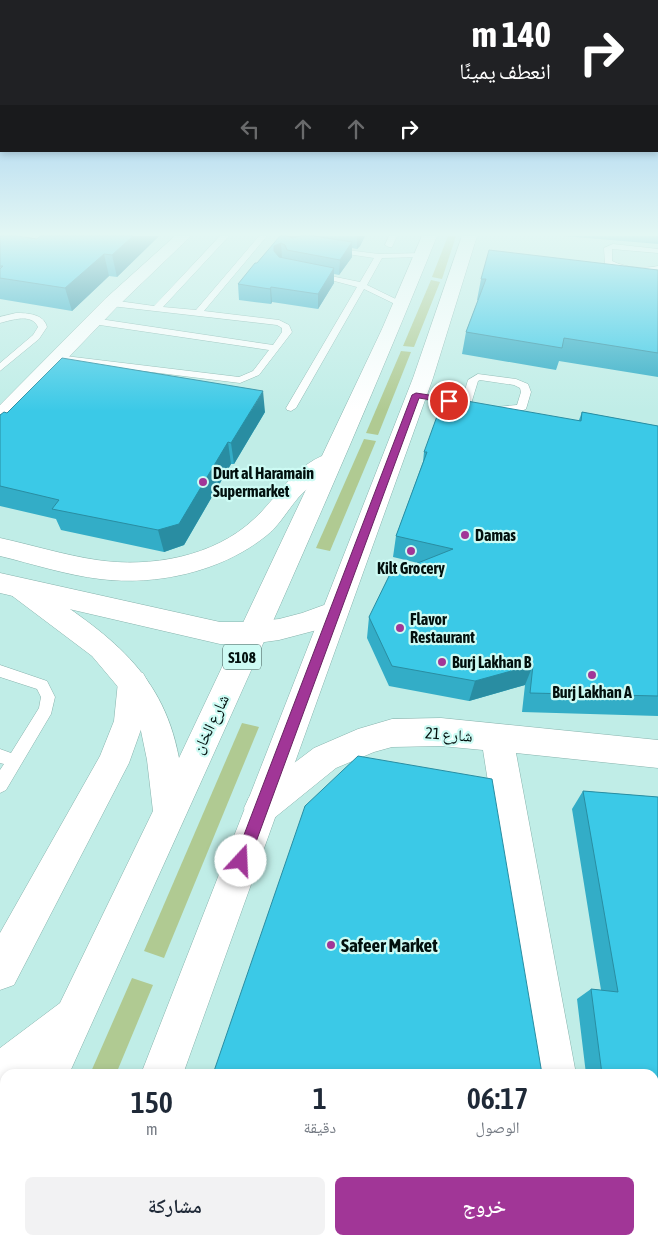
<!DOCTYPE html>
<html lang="ar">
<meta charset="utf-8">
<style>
:root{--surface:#fff;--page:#f2f2f3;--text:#1f2937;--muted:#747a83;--accent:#a13697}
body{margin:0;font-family:"Asap Condensed","Noto Naskh Arabic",sans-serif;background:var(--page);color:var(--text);direction:rtl;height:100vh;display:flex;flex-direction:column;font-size:19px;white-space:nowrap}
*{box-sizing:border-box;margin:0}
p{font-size:16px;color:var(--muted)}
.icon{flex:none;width:28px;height:28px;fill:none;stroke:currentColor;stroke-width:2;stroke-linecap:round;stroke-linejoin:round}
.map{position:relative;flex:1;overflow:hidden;direction:ltr}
.side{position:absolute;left:0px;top:1069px;width:659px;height:176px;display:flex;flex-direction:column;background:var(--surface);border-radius:15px 15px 0 0;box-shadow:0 2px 8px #0003;direction:rtl}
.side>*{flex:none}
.top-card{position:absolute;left:0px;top:0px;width:659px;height:152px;box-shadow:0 2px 8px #0003;direction:rtl;background:#202124;color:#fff;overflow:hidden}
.pin{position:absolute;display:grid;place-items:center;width:42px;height:42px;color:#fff;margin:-21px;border:2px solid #fff;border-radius:50%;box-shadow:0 1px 5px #0007}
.me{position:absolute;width:55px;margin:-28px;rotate:20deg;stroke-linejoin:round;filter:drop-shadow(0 0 4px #0008)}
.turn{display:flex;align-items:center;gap:18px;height:105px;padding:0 25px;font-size:22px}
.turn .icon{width:65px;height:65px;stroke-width:2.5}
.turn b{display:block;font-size:35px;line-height:42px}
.lanes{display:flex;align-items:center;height:48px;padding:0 25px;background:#0003;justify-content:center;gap:25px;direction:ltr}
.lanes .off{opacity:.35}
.eta{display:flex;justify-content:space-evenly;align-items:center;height:85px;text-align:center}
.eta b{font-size:30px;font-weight:600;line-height:35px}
.button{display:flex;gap:10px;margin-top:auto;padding:10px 25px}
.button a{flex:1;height:58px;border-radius:8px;background:var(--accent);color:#fff;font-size:20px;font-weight:600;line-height:58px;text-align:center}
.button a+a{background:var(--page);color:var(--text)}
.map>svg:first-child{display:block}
</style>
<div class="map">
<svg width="658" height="1244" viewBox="0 0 658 1244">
<rect width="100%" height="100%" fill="#c0ede7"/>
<g fill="#b0ca92">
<polygon points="448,236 456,236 442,279 432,277"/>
<polygon points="431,280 440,282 414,347 403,346"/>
<polygon points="401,351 411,352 378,435 366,433"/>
<polygon points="364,439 376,441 330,551 316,548"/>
<polygon points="242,723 259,727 164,958 144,951"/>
<polygon points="132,978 153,985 116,1074 90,1074"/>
</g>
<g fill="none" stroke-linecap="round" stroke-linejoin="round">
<g stroke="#87b3ad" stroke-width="1">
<g id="lane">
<polygon points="220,236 229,236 163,307 196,310 259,236 267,236 204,311 279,320 289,325 292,332 259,375 240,383 54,360 54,356 57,355 239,377 253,371 269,350 93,324 89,321 93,318 273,345 282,332 282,328 277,325 111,306 107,303 111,300 154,306"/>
<polygon points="389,236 397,236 392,247 389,247 385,245"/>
<path d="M613,244L658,249V253L612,249V261C626,268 643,269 658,266V270L632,272L605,264L604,248Z"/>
<polygon points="331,248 379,254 423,253 427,255 423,257 382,258 367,285 406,304 399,306 364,289 296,408 291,411 287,410 286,408 357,287 312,275 316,273 360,282 374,258 334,252 331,252"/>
<path d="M16,313C28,313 44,314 47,327L39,339L0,371V363L33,335L38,327C32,313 12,320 0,323V317Z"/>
<polygon points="478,374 516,379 528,384 531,392 526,409 516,413 496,411 495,409 496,407 517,405 521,392 520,388 514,385 480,380 478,381 471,404 466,407 416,398 411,395 416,392 462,400 468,380"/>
<polygon points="0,665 47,681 55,697 51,714 6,790 0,793 0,770 4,764 0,763 0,749 11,753 39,708 41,697 37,689 0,677"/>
</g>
</g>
<g stroke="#87b3ad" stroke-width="1">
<g id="street">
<polygon points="175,236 191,236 117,307 7,421 0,423 0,405 105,299"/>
<polygon points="133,670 143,673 148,682 144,721 129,763 14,985 0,990 0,933 100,756 114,721 118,682 123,673"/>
<polygon points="441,718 658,740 658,768 516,753 576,1074 534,1074 483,750 441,746 392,747 374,752 336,768 273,819 261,824 249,819 244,808 249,797 314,748 358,729 392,719"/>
<polygon points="115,1240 163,1240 165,1244 117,1244"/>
<rect x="560" y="1240" width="48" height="4"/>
</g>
</g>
<g stroke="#87b3ad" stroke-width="1">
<g id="secondary">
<path d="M331,453L339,455L342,460L339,465C324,475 310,485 298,498C287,511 279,526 266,536C221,572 156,586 100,579C66,575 33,564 0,556V538C32,545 64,555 97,560C150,568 214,557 254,519C279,496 296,462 331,453Z"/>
<polygon points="0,573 220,622 250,622 279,619 302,613 335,601 345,604 349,611 345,618 317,630 279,640 250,644 220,644 0,593"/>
</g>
</g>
<g stroke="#87b3ad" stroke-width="1">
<g id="primary">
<path d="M422,236H437C323,519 194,796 69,1074H5V1094L0,1096V1048L60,1003L153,811L147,760L141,731L134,710L124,694L92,656L11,595L7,588L11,581L20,578L29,581C101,630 162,666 179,758L382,329Z"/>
<polygon points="462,236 477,236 433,378 183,1074 141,1074 413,378"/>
<polygon points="5,1142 5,1197 0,1199 0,1145"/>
<polygon points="75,1240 123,1240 122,1244 74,1244"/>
</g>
</g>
<use href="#lane" fill="#fff" fill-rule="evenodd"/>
<use href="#street" fill="#fff" fill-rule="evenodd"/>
<use href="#secondary" fill="#fff" fill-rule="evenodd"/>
<use href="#primary" fill="#fff" fill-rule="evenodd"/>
</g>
<g fill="#33adc7">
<polygon points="0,236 37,239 40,236 159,236 117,277 109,276 72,311 0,299"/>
<polygon points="280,236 365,236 360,246 357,249 352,248 352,257 339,275 334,274 334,283 318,309 272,302 271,304 239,300 238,284 257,263"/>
<polygon points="564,236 658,236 658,244"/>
<polygon points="658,270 658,377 559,361 556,370 462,354 466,332 478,300 477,300 481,279"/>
<polygon points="265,412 234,464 231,464 184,545 164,552 61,530 56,519 0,506 0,415 7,413"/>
<polygon points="582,412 658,426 658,716 522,712 525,685 469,701 389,686 367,638 369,617 418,563 393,557 396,536 423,462 424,452 579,420"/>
<polygon points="583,791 658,797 658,1244 609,1244 610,1240 654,1240 654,1074 586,1074 577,999 591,989 601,990 572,809"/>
</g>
<g fill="#298da2">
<polygon points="133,236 159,236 117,277 112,255"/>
<polygon points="286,236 307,236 307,242"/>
<polygon points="357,236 365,236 360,246 357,249"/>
<polygon points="352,242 352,257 339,275 340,260"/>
<polygon points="281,243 282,257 275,261 274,251 274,246"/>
<polygon points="104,254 109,276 72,311 65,288"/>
<polygon points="334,268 334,283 318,309 318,294"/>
<polygon points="271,287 272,302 271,304 270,289"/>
<polygon points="263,391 265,412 234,464 231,443"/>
<polygon points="228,442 231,464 184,545 164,552 158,530"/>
<polygon points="533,665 525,685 469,701 475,681"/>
</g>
<g fill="#3bc9e7" stroke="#298da2">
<polygon points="0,236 17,236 37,239 40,236 133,236 112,255 104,254 65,288 0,278 0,269 3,266 0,266"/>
<polygon points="280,236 287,236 292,238 301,236 314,236 352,242 340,260 287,250 285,245 281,243 274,246 274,251 279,257 334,268 318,294 271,287 270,289 238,284 255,263 257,263"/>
<polygon points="489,250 658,270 658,353 564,338 562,348 466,332 486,279 481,279"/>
<polygon points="62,358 263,391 231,443 228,442 179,524 158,530 52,509 59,500 0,486 0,415 4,412 7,413"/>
<polygon points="444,397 581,421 582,412 658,426 658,696 530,693 533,665 475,681 392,666 369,617 390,574 453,549 396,536 427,452 424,452"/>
<polygon points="358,756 492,779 542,1074 213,1074 305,806"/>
<polygon points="583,791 658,797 658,1244 629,1244 624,1242 624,1240 654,1240 654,1074 602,1074 591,989 618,992"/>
<polygon points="354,1240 571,1240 571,1244 385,1244"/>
</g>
<linearGradient id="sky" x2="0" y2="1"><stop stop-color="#7fb9ed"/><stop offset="0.57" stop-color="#e3f7f4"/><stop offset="1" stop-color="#e3f7f4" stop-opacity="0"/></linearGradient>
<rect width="658" height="411" fill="url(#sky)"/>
<polygon fill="#a13697" stroke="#692362" points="416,393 449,398 453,401 449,403 419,398 249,861 246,867 241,869 236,867 234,861 412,395"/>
<g fill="#a13697" stroke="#cdfbf4" stroke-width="2">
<circle cx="203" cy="482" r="5"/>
<circle cx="465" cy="535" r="5"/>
<circle cx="411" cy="551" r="5"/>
<circle cx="400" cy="628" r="5"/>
<circle cx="442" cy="662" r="5"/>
<circle cx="592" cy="675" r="5"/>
<circle cx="331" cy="945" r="5"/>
</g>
<g text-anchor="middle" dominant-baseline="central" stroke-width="4.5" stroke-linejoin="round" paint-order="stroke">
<rect fill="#cdfbf4" stroke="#3f5653" stroke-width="1" x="223" y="644.5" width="38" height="25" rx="4"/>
<g font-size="15" font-weight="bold" fill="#02100e">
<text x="242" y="657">S108</text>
</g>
<g font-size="16" font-weight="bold" fill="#02100e" stroke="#cdfbf4" text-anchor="start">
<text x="213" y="473">Durt al Haramain<tspan x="213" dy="18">Supermarket</tspan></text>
<text x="475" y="535">Damas</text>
<text x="411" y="568" text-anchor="middle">Kilt Grocery</text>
<text x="410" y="619">Flavor<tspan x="410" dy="18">Restaurant</tspan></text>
<text x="452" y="662">Burj Lakhan B</text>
<text x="592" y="692" text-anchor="middle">Burj Lakhan A</text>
</g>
<g font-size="16" fill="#02100e" stroke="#cdfbf4">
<text transform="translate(210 724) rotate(-64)">شارع الخان</text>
<text transform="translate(449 734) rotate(4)">شارع 21</text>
</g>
<g font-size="19" font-weight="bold" fill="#02100e" stroke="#cdfbf4" text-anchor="start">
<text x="341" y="945">Safeer Market</text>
</g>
</g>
</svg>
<div class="pin" style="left:449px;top:401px;background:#d93025"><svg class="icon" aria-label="arrive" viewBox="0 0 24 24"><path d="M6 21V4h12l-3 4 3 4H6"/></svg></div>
<svg class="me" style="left:241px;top:861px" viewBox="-20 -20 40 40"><circle r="19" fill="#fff"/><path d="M0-13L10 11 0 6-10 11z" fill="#a13697"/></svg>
<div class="top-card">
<div class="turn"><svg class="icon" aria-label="right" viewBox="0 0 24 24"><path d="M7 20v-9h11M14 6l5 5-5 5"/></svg><div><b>140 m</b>انعطف يمينًا</div></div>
<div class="lanes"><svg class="icon off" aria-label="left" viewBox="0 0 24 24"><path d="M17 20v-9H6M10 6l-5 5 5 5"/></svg><svg class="icon off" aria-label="ahead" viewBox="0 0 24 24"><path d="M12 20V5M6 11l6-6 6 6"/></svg><svg class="icon off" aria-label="ahead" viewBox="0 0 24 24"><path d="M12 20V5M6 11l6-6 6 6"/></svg><svg class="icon" aria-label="right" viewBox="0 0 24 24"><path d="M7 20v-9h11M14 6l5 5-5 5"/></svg></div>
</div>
<section class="side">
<div class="eta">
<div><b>06:17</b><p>الوصول</p></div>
<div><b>1</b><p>دقيقة</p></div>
<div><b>150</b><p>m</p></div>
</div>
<div class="button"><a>خروج</a><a>مشاركة</a></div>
</section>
</div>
